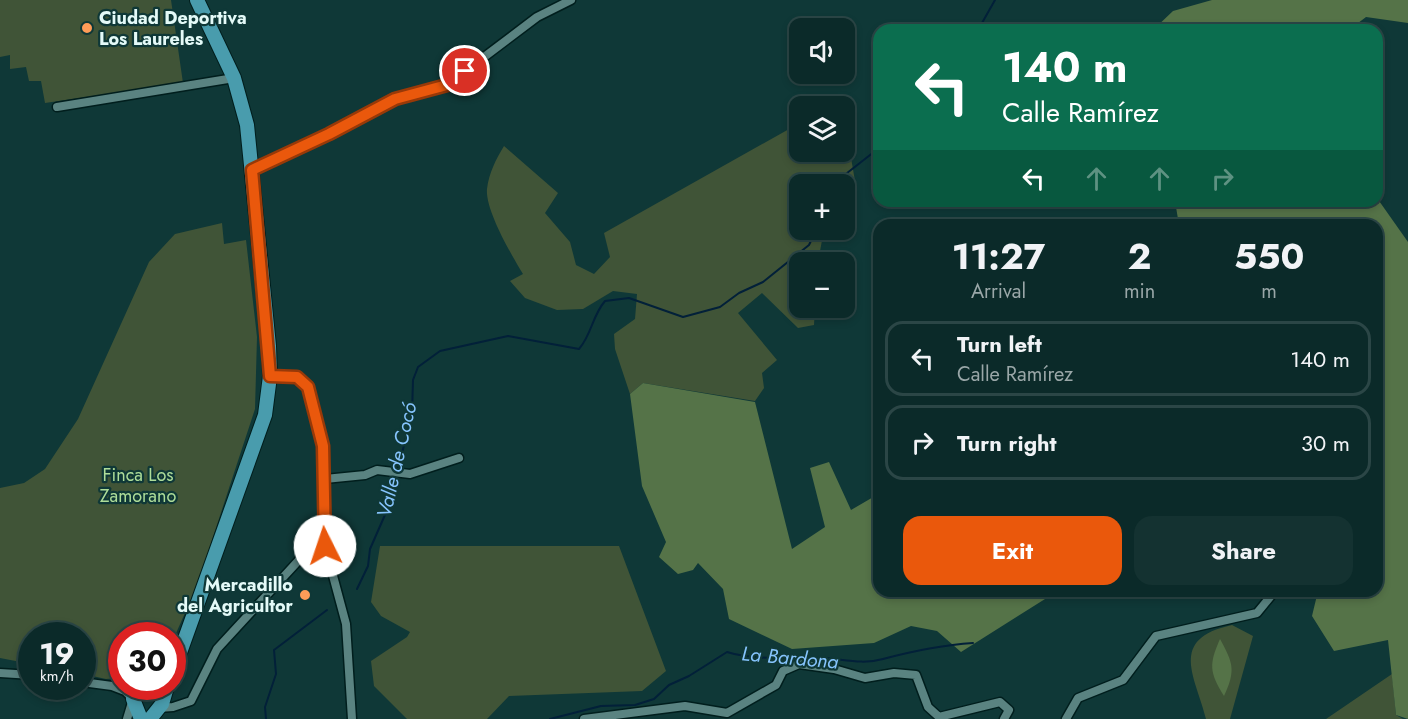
<!DOCTYPE html>
<meta charset="utf-8">
<style>
:root{--surface:#0b2a29;--page:#143231;--text:#f1f3f6;--muted:#9aa7a8;--line:#2b4646;--accent:#ea580c}
body{margin:0;font-family:Jost,sans-serif;background:var(--page);color:var(--text);height:100vh;display:flex;flex-direction:column;font-size:22px;white-space:nowrap}
*{box-sizing:border-box;margin:0}
p{font-size:20px;color:var(--muted)}
.icon{flex:none;width:33px;height:33px;fill:none;stroke:currentColor;stroke-width:2;stroke-linecap:round;stroke-linejoin:round}
.map{position:relative;flex:1;overflow:hidden}
.drawer{position:absolute;left:873px;top:219px;width:510px;height:378px;display:flex;flex-direction:column;background:var(--surface);border-radius:18px;box-shadow:0 3px 9px #0003,0 0 0 2px var(--line)}
.drawer>*{flex:none}
.guide{position:absolute;left:873px;top:24px;width:510px;height:183px;border-radius:18px;box-shadow:0 3px 9px #0003,0 0 0 2px var(--line);background:#0b6e4f;color:#fff;overflow:hidden}
.fabs{position:absolute;left:789px;top:18px;display:grid;gap:12px}
.fabs a{display:grid;place-items:center;width:66px;height:66px;border-radius:12px;background:var(--surface);box-shadow:0 3px 9px #0003,0 0 0 2px var(--line);font-size:30px}
.speed{position:absolute;left:18px;top:622px;display:flex;gap:12px;font-size:30px;font-weight:700;text-align:center}
.speed>*{display:grid;place-content:center;width:78px;height:78px;border-radius:50%;background:var(--surface);box-shadow:0 3px 9px #0003,0 0 0 2px var(--line);line-height:1}
.speed small{font-size:15px;font-weight:400}
.speed .limit{border:9px solid #d22;background:#fff;color:#111}
.pin{position:absolute;display:grid;place-items:center;width:51px;height:51px;color:#fff;margin:-26px;border:3px solid #fff;border-radius:50%;box-shadow:0 2px 6px #0007}
.me{position:absolute;width:66px;margin:-33px;rotate:356deg;stroke-linejoin:round;filter:drop-shadow(0 0 4px #0008)}
.turn{display:flex;align-items:center;gap:21px;height:126px;padding:0 30px;font-size:27px}
.turn .icon{width:78px;height:78px;stroke-width:2.5}
.turn b{display:block;font-size:42px;line-height:51px}
.lanes{display:flex;align-items:center;height:57px;padding:0 30px;background:#0003;justify-content:center;gap:30px;direction:ltr}
.lanes .off{opacity:.35}
.eta{display:flex;justify-content:space-evenly;align-items:center;height:102px;text-align:center}
.eta b{font-size:36px;font-weight:700;line-height:42px}
.cta{display:flex;gap:12px;margin-top:auto;padding:12px 30px}
.cta a{flex:1;height:69px;border-radius:18px;background:var(--accent);color:#fff;font-size:24px;font-weight:700;line-height:69px;text-align:center}
.cta a+a{background:var(--page);color:var(--text)}
ul{padding:0;list-style:none}
li{display:flex;align-items:center;gap:18px;height:75px;margin:0 12px 9px;padding:0 18px;border:3px solid var(--line);border-radius:18px}
li div{flex:1}
li b{display:block;font-size:22px}
li em{font-style:normal}
.map>svg:first-child{display:block}
</style>
<div class="map">
<svg width="1408" height="719" viewBox="0 0 1408 719">
<rect width="100%" height="100%" fill="#0f3837"/>
<g fill="#405437">
<polygon points="0,0 171,0 183,83 45,103 41,81 29,81 26,67 10,69 10,55 0,57"/>
<path d="M798,124L800,152H844L845,149L850,152L855,181L845,191L844,184H800V230H824L820,251L811,262H800V308H815L814,325L798,328L762,293L738,313L777,360L762,373L764,388L755,401L643,383L630,394L615,349L614,334L635,319L637,294L613,291L583,309L557,310L525,298L510,281L523,274C512,256 485,210 487,189C489,173 496,159 504,146L558,193L545,213L570,242L576,265L594,274L610,257L604,233Z"/>
<polygon points="222,223 224,244 246,240 257,337 255,409 211,543 209,559 173,640 172,636 122,636 121,678 106,679 83,674 82,636 32,636 31,664 0,658 0,488 24,483 45,469 78,419 149,262 175,234"/>
<polygon points="380,546 619,546 666,671 642,691 509,696 487,719 407,719 374,686 371,661 407,637 410,632 381,616 371,602"/>
<path d="M1232,625L1253,636L1230,719H1206C1196,677 1167,639 1232,625Z"/>
<polygon points="1392,674 1396,715 1403,719 1326,719"/>
</g>
<g fill="#557348">
<polygon points="1212,0 1408,0 1408,23 1366,17 1349,30 1153,30 1173,11"/>
<polygon points="1377,198 1408,242 1408,719 1396,715 1388,640 1334,651 1312,616 1318,591 1377,591 1377,225 1179,225 1175,201 1377,201"/>
<polygon points="643,383 755,402 792,549 825,527 810,468 829,462 851,510 875,496 873,458 879,450 879,591 1053,591 1053,594 961,652 937,631 911,626 874,643 792,649 729,619 723,589 698,563 693,570 678,574 659,557 666,542 642,486 630,394"/>
<path d="M1220,639C1233,663 1236,670 1224,696C1209,672 1209,664 1220,639Z"/>
</g>
<g fill="none" stroke-linecap="round" stroke-linejoin="round">
<g stroke="#022039" stroke-width="2">
<polyline points="978,30 995,0"/>
<polyline points="833,184 879,148"/>
<path d="M357,589L368,566L370,549L388,508L412,414L413,380L418,367L440,351L508,336L579,349C592,334 592,316 605,301L629,298L683,317L720,307L739,293L763,282L809,245L816,230"/>
<polyline points="266,719 265,707 276,674 274,650 327,610"/>
<path d="M550,719L601,706L635,705L654,699L669,685L689,676L727,652C756,661 792,657 823,658C843,659 862,665 883,659C913,651 941,645 973,643"/>
</g>
<g stroke="#001e1d" stroke-width="11">
<g id="minor">
<polyline points="57,107 234,78"/>
<polyline points="252,170 329,134 395,99 447,85 537,17 571,0"/>
<polyline points="270,376 297,377 308,387 323,446 325,546 346,624 352,719"/>
<polyline points="325,479 365,475 377,470 410,474 459,458"/>
<polyline points="0,673 32,675"/>
<polyline points="82,682 112,686 125,691 133,699 127,719"/>
<polyline points="158,708 173,707 191,701 217,649 299,560 323,521"/>
<polyline points="584,719 685,706 727,713 776,685 783,671 799,664 834,669 865,678 894,673 916,675 928,707 939,717 1000,702 1009,710 1004,719"/>
<polyline points="1066,719 1078,698 1123,680 1156,636 1257,613 1275,591"/>
</g>
</g>
<g stroke="#001e1d" stroke-width="16">
<g id="primary">
<polyline points="172,675 265,415 270,376 269,346 247,125 234,78 197,0"/>
<polyline points="133,687 133,699 141,719"/>
<polyline points="150,719 162,704 167,687"/>
</g>
</g>
<use href="#minor" stroke="#5a8381" stroke-width="8"/>
<use href="#primary" stroke="#499cad" stroke-width="14"/>
</g>
<g fill="none" stroke-linecap="round" stroke-linejoin="round">
<g stroke="#983908" stroke-width="15">
<polyline id="route" points="325,546 323,446 308,387 297,377 270,376 252,170 329,134 395,99 447,85 465,71"/>
</g>
<use href="#route" stroke="#ea580c" stroke-width="10"/>
</g>
<g fill="#fe9c58" stroke="#0f3837" stroke-width="2">
<circle cx="87" cy="28" r="6"/>
<circle cx="305" cy="595" r="6"/>
</g>
<g text-anchor="middle" dominant-baseline="central" stroke-width="4.5" stroke-linejoin="round" paint-order="stroke">
<g font-size="18" font-weight="bold" fill="#e4faf8" stroke="#0f3837" text-anchor="start">
<text x="99" y="18">Ciudad Deportiva<tspan x="99" dy="21">Los Laureles</tspan></text>
<text x="293" y="585" text-anchor="end">Mercadillo<tspan x="293" dy="21">del Agricultor</tspan></text>
</g>
<g font-size="18" fill="#aedd99" stroke="#0f3837">
<text x="138" y="475">Finca Los<tspan x="138" dy="21">Zamorano</tspan></text>
</g>
<g font-size="20" font-style="italic" fill="#86c4fd" stroke="#0f3837">
<text transform="translate(397 460) rotate(-77)">Valle de Cocó</text>
<text transform="translate(790 658) rotate(5)">La Bardona</text>
</g>
</g>
</svg>
<div class="fabs">
<a><svg class="icon" aria-label="sound" viewBox="0 0 24 24"><path d="M4 9h4l5-4v14l-5-4H4zM17 9q2 3 0 6"/></svg></a>
<a><svg class="icon" aria-label="layers" viewBox="0 0 24 24"><path d="M12 4l9 5-9 5-9-5zM3 14l9 5 9-5"/></svg></a>
<a>+</a>
<a>−</a>
</div>
<div class="speed"><div>19<small>km/h</small></div><div class="limit">30</div></div>
<div class="pin" style="left:465px;top:71px;background:#d93025"><svg class="icon" aria-label="arrive" viewBox="0 0 24 24"><path d="M6 21V4h12l-3 4 3 4H6"/></svg></div>
<svg class="me" style="left:325px;top:546px" viewBox="-20 -20 40 40"><circle r="19" fill="#fff"/><path d="M0-13L10 11 0 6-10 11z" fill="#ea580c"/></svg>
<div class="guide">
<div class="turn"><svg class="icon" aria-label="left" viewBox="0 0 24 24"><path d="M17 20v-9H6M10 6l-5 5 5 5"/></svg><div><b>140 m</b>Calle Ramírez</div></div>
<div class="lanes"><svg class="icon" aria-label="left" viewBox="0 0 24 24"><path d="M17 20v-9H6M10 6l-5 5 5 5"/></svg><svg class="icon off" aria-label="ahead" viewBox="0 0 24 24"><path d="M12 20V5M6 11l6-6 6 6"/></svg><svg class="icon off" aria-label="ahead" viewBox="0 0 24 24"><path d="M12 20V5M6 11l6-6 6 6"/></svg><svg class="icon off" aria-label="right" viewBox="0 0 24 24"><path d="M7 20v-9h11M14 6l5 5-5 5"/></svg></div>
</div>
<section class="drawer">
<div class="eta">
<div><b>11:27</b><p>Arrival</p></div>
<div><b>2</b><p>min</p></div>
<div><b>550</b><p>m</p></div>
</div>
<ul>
<li><svg class="icon" aria-label="left" viewBox="0 0 24 24"><path d="M17 20v-9H6M10 6l-5 5 5 5"/></svg><div><b>Turn left</b><p>Calle Ramírez</p></div><em>140 m</em></li>
<li><svg class="icon" aria-label="right" viewBox="0 0 24 24"><path d="M7 20v-9h11M14 6l5 5-5 5"/></svg><div><b>Turn right</b></div><em>30 m</em></li>
</ul>
<div class="cta"><a>Exit</a><a>Share</a></div>
</section>
</div>
